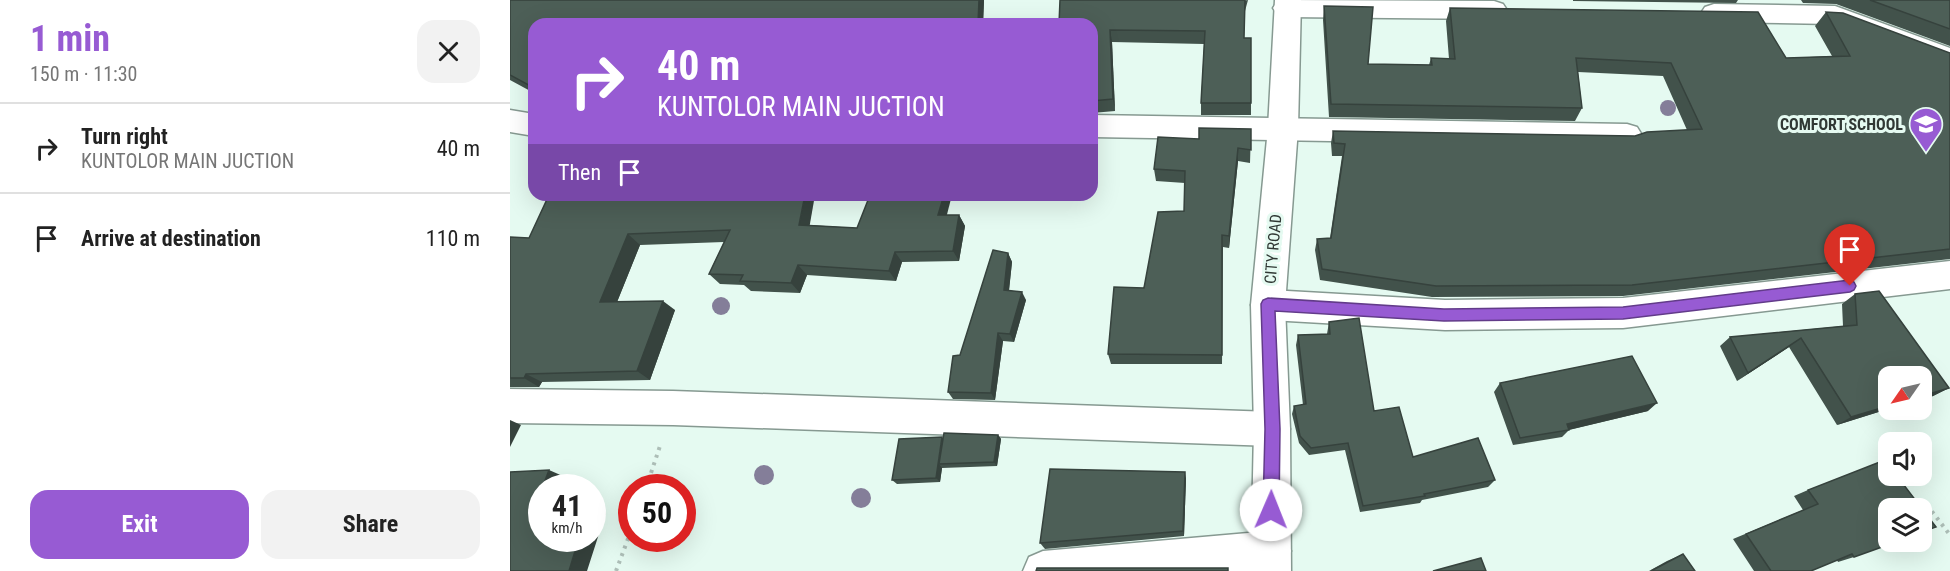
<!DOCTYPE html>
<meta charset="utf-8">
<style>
:root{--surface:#fff;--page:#f2f2f2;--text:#222;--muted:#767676;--line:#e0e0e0;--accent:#975bd3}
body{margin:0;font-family:"Roboto Condensed",sans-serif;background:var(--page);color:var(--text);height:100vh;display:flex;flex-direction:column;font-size:22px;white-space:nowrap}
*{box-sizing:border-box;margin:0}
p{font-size:20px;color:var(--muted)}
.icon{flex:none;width:33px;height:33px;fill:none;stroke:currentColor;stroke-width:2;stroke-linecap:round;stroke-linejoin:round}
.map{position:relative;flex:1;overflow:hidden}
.panel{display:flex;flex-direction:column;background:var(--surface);width:510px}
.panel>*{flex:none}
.guide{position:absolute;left:18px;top:18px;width:570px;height:183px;border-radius:18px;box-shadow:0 6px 24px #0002;background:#975bd3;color:#fff;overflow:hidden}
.needle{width:39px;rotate:236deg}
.fabs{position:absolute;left:1368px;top:366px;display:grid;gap:12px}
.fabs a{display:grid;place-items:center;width:54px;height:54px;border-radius:12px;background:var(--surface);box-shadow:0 6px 24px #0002;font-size:30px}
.speed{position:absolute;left:18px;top:474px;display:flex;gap:12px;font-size:30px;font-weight:700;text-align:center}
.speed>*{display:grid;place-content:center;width:78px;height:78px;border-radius:50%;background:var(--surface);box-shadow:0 6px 24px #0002;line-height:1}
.speed small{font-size:15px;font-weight:400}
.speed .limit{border:9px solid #d22;background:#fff;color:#111}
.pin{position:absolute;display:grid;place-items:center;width:51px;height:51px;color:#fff;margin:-62px -26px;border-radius:50% 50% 50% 0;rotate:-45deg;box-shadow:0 0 6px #0007}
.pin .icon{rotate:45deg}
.me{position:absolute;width:66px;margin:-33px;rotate:1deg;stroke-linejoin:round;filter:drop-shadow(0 0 4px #0008)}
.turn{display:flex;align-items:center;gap:21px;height:126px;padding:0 30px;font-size:27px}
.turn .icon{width:78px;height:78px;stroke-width:2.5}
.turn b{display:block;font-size:42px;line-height:51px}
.then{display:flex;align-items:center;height:57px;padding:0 30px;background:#0003;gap:12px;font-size:22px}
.round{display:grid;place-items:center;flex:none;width:63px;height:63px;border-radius:18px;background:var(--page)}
.summary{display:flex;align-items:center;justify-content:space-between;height:102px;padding:0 30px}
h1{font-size:36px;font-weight:700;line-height:45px;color:var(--accent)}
.button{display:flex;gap:12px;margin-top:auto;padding:12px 30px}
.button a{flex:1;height:69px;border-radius:18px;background:var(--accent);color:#fff;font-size:24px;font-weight:700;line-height:69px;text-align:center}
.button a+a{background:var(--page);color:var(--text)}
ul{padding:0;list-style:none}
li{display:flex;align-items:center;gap:18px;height:90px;padding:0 30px;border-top:2px solid var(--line)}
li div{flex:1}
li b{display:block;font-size:22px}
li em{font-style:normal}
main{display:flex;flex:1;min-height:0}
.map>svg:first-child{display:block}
</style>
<main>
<section class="panel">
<div class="summary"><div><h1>1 min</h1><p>150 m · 11:30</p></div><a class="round"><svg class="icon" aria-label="close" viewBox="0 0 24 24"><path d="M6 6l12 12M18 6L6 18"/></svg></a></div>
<ul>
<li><svg class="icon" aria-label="right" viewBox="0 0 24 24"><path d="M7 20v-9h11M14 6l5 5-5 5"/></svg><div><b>Turn right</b><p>KUNTOLOR MAIN JUCTION</p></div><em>40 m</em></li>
<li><svg class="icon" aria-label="arrive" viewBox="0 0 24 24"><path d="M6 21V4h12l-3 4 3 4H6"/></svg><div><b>Arrive at destination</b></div><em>110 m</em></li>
</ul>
<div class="button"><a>Exit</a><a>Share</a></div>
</section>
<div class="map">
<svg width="1440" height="571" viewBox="0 0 1440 571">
<rect width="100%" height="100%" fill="#e5faf1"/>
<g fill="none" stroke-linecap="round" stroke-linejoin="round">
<g stroke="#869991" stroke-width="3">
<g id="street">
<polygon points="773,0 984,1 993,4 997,10 993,16 984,19 776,17 767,14 763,8 767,2"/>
<polygon points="1204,4 1325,6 1440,48 1440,69 1322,24 1204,22 1195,19 1191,13 1195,7"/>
<polygon points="0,110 24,114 24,136 0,132"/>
<polygon points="582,115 1117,124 1127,127 1132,135 1127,143 1117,146 582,137"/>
<polygon points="1440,261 1440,289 1113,328 935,330 758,320 746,315 741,305 746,295 758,290 935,300 1113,298"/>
<polygon points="0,389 163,391 762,412 775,417 780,429 775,441 762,446 163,425 0,423"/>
<polygon points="761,531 775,537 781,551 775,565 761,571 513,571 519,557 533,551"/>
</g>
</g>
<g stroke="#869991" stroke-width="3">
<polygon id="secondary" points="765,0 791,0 788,128 775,305 780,429 781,571 741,571 744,429 741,305 758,128"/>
</g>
<g stroke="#adbeb7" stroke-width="4" stroke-dasharray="3 5" stroke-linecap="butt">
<polyline points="136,488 151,443"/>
<polyline points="1417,505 1440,535"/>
<polyline points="106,571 122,528"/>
</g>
<use href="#street" fill="#fff" fill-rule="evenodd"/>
<use href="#secondary" fill="#fff" fill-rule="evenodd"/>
</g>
<g fill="#847e99">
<circle cx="1158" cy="108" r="8"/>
<circle cx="211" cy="306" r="9"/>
<circle cx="254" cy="475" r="10"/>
<circle cx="351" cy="498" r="10"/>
</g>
<g fill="#42524b">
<polygon points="0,0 474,0 473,24 24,24 24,93 0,80"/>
<polygon points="738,0 735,11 734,38 741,38 741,115 691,115 691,103 694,44 602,42 605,111 582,113 582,24"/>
<polygon points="1063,0 1228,0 1226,3 1063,1"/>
<polygon points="1291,0 1440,0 1440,46 1326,4 1293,3"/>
<polygon points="814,6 858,64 919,65 921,58 939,59 936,21 940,8 1276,58 1322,56 1305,26 1316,12 1440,53 1440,259 1113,296 922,297 810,280 805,250 807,239 820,238 832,156 822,156 821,143 823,131 1125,136 1177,130 1153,76 1068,72 1072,108 1065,121 819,117 813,20"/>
<polygon points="741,129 740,163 728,161 719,248 713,247 712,364 601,364 598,354 674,211 675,183 646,181 644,169 689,139"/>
<polygon points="437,215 449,215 455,226 449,261 392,262 386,281 297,275 290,293 241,291 234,285 210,284 199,274 214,242 130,245 107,302 165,310 140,380 32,382 29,387 0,387 0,237 19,238 300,225 347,228"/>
<polygon points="498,253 502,262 499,291 516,300 504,342 493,341 485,400 443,399 438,392"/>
<polygon points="1369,291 1439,388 1423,396 1412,400 1412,376 1378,376 1378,409 1327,425 1279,347 1227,381 1210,346 1220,337 1333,326 1332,304 1345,294"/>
<polygon points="819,322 864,411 903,457 985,480 978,487 912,500 910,503 850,512 835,450 799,455 789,443 782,414 784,406 793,405 786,345 788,335 817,334"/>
<polygon points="990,383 1138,411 1059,430 1052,437 1003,445 984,392"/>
<polygon points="488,435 491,439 487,466 432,468 430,482 387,484 382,480"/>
<polygon points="676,478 674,536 535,549 530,543"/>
<polygon points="1298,490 1344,557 1328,562 1327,560 1301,571 1244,571 1223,539 1293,510 1284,496"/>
<polygon points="1173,554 1185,571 1139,571 1157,561"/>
</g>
<g fill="#36423d">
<polygon points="469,0 474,0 473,24 468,24"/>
<polygon points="600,30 602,42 605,111 603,99"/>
<polygon points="728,148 728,161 719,248 719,236"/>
<polygon points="295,195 305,195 298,235 289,225"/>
<polygon points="434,195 442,195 434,226 428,215"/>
<polygon points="449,215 455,226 449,261 443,251"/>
<polygon points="118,234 130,245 103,312 90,302"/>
<polygon points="385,252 392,262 386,281 379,271"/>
<polygon points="498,253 502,262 498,298 494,290"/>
<polygon points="288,265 297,275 290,293 281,283"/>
<polygon points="512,292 516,300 504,342 500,334"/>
<polygon points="153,301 165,310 140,380 127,371"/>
<polygon points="488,333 493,341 485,400 481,393"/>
<polygon points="1291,338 1279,347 1227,381 1238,373"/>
<polygon points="16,374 32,382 29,387 14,378"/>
<polygon points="1439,388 1423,396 1412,400 1412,396"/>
<polygon points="1147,403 1138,411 1058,430 1057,424"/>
<polygon points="1378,406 1378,409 1327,425 1341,417"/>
<polygon points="0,420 11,425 0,447"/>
<polygon points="488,435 491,439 487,466 484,462"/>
<polygon points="432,437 436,442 429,464 432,468 430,482 426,478"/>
<polygon points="39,470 55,477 51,488 32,488"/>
<polygon points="675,472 676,478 674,536 673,531"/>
<polygon points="32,489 32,513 24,510"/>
<polygon points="82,507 96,512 77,571 59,571 69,538 82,538"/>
</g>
<g fill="#4d5f57" stroke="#36423d" stroke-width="1.5">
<polygon points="0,0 469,0 468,24 24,24 24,88 0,75"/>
<polygon points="550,0 735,0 734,38 741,38 741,103 691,103 695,31 600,30 603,99 582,101 582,24 549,24"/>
<polygon points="1360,0 1440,0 1440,29"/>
<polygon points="814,6 863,7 858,64 922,65 921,58 945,59 940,8 1248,12 1276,58 1340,56 1316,12 1333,13 1440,53 1440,249 1122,285 926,286 812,269 807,239 821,238 835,144 824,143 823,131 1125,136 1137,132 1192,129 1161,63 1066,58 1072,108 821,104"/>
<polygon points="689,128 741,129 741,150 728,148 719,236 712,235 712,355 598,354 604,287 634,288 648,212 674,211 675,171 644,169 648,137 689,139"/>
<polygon points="39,195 295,195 289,225 347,228 360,195 434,195 428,215 449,215 443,251 385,252 379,271 288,265 281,283 230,281 233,275 199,274 220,230 118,234 90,302 153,301 127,371 16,374 14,378 0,378 0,237 19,238"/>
<polygon points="483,250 498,253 494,290 512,292 500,334 488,333 481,393 438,392 443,356 450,355"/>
<polygon points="1369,291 1439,388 1412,396 1412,376 1378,376 1378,406 1341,417 1291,338 1238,373 1220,337 1347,325 1345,294"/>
<polygon points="849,318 864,411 889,407 903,457 968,438 985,480 914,494 915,496 853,506 838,443 801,448 790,436 784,406 796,404 788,335 820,334 819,322"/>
<polygon points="1122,356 1147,403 1057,424 1059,430 1010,438 990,383"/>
<polygon points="434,433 488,435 484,462 429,464"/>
<polygon points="432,437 426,478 382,480 389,439"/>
<polygon points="1375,460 1378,465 1378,476 1387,476 1426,527 1412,532 1412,508 1378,508 1378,542 1386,542 1344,557 1342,554 1301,571 1261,571 1236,534 1308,504 1298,490"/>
<polygon points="540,469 675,472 673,531 530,543"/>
<polygon points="39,470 24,510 32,510 32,538 69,538 59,571 0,571 0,472"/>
<polygon points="1173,554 1185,571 1141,571"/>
<polygon points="971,558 976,571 923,571"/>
<polygon points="527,568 718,568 718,571 526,571"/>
</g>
<polygon fill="#975bd3" stroke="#623b89" stroke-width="1.5" points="1340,280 1344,282 1346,286 1344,290 1340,292 1113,319 934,321 765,311 770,429 769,510 767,516 761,518 756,516 753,510 755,429 751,304 753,300 758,298 934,309 1113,307"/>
<defs>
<g id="school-pin" transform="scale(1.725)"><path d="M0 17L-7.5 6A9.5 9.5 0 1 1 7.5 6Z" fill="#975bd3" stroke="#e5faf1"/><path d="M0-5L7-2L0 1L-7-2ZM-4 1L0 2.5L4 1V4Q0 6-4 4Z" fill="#fff"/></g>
</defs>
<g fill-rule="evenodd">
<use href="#school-pin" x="1416" y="124"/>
</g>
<g text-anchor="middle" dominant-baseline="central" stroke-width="6" stroke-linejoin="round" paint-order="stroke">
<g font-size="16" font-weight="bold" fill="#303834" stroke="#e5faf1" text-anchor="end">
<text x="1393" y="124">COMFORT SCHOOL</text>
</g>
<g font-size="16" fill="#303834" stroke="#e5faf1">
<text transform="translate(763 249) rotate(-85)">CITY ROAD</text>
</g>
</g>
</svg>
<div class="fabs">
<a><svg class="needle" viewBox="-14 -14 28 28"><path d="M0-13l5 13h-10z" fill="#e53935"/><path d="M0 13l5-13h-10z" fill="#767676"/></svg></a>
<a><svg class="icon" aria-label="sound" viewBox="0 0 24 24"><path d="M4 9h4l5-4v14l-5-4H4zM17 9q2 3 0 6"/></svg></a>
<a><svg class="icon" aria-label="layers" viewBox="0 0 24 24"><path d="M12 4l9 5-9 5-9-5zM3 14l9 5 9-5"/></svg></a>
</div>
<div class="speed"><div>41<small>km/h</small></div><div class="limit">50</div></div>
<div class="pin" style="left:1340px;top:286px;background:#d93025"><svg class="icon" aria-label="arrive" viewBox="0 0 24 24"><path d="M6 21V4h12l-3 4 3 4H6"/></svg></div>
<svg class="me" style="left:761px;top:510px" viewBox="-20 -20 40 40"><circle r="19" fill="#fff"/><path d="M0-13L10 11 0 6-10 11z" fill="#975bd3"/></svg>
<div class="guide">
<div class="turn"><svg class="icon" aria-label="right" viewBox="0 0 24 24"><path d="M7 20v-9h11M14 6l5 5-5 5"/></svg><div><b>40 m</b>KUNTOLOR MAIN JUCTION</div></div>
<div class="then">Then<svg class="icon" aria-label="arrive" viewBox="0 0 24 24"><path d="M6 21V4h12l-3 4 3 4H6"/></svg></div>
</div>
</div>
</main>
